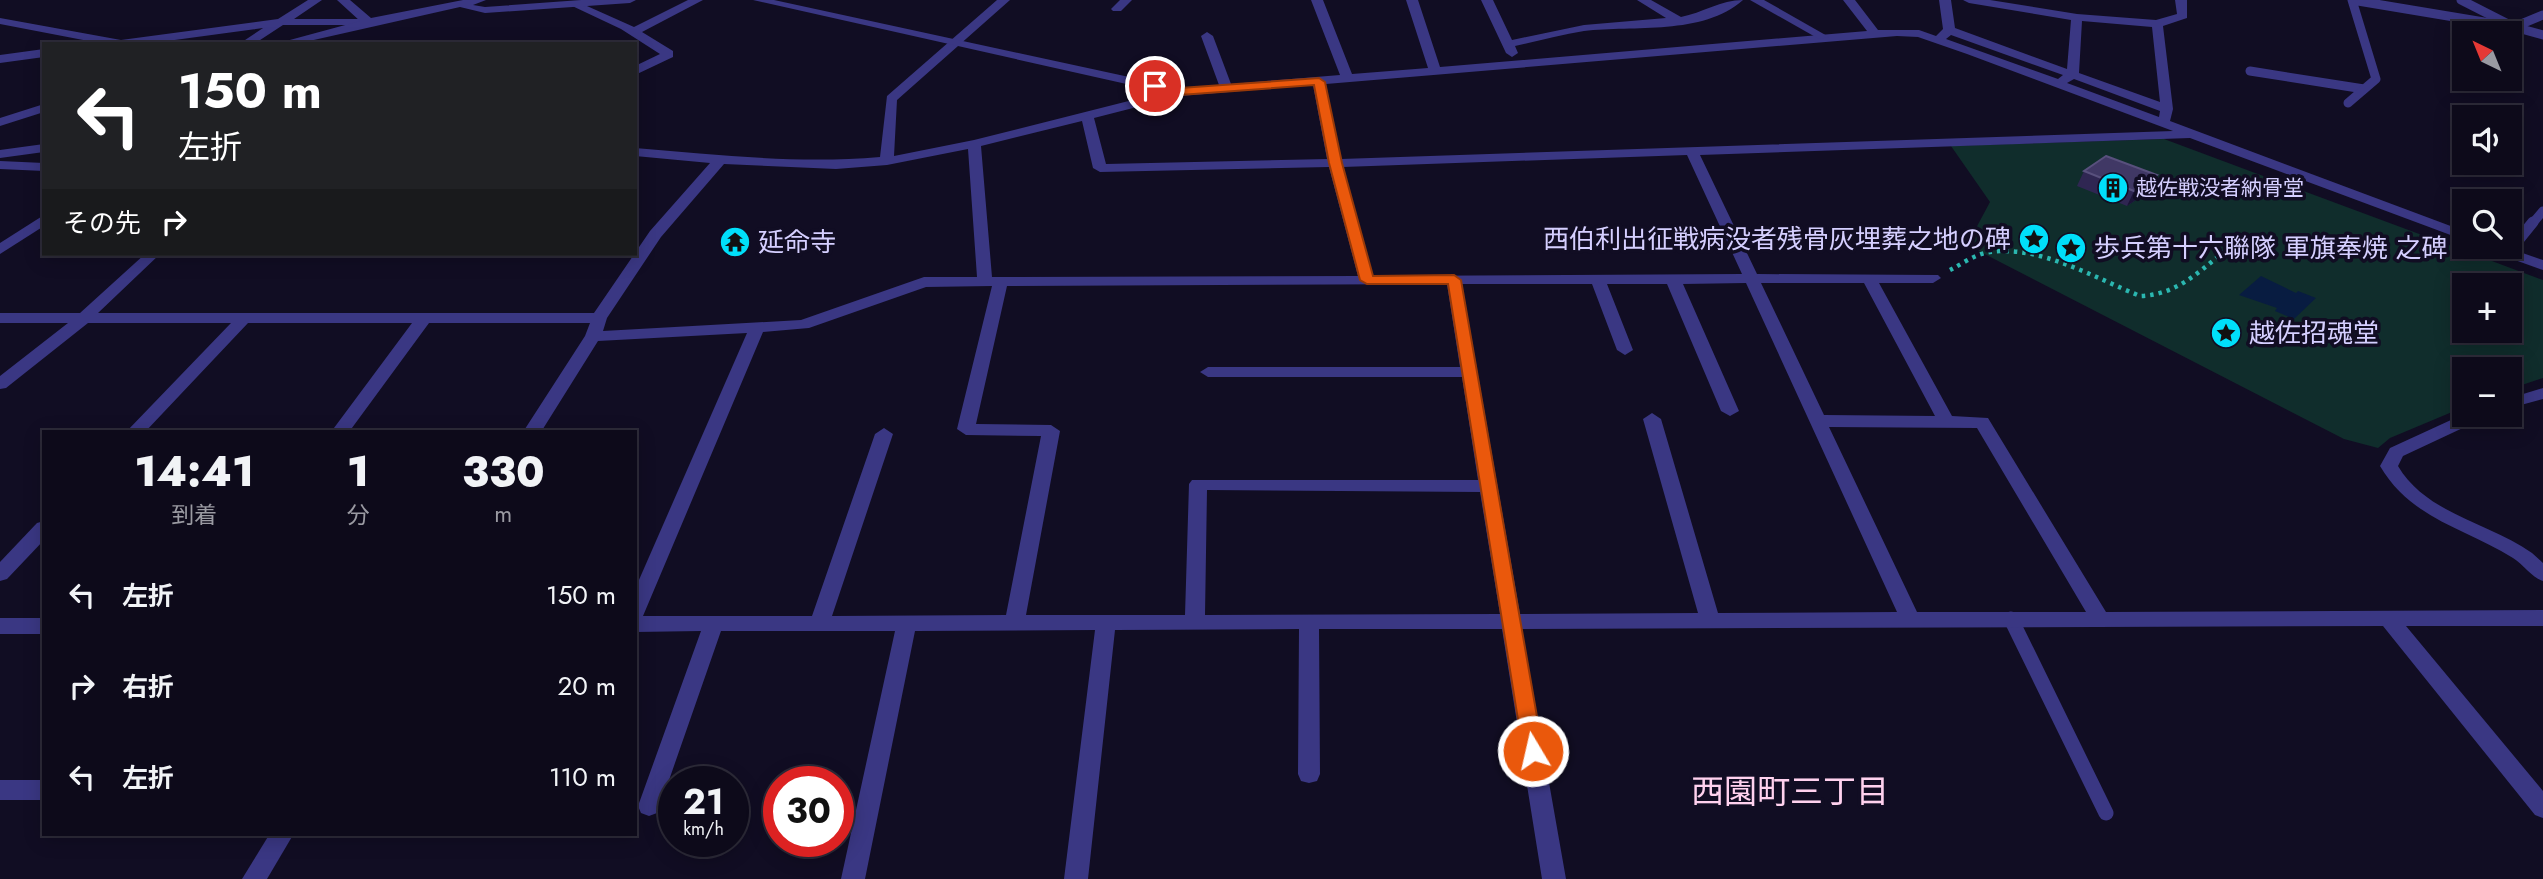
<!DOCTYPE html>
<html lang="ja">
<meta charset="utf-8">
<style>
:root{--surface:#0d0a1a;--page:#161323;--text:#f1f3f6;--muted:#9a9aa2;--line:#2d2b39}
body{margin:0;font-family:Jost,"Noto Sans JP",sans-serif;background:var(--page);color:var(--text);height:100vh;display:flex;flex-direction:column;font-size:26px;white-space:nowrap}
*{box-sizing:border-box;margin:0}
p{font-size:23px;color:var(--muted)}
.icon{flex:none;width:38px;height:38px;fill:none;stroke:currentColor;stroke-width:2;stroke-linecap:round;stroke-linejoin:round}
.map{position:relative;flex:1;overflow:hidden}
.side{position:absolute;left:42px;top:430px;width:595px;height:406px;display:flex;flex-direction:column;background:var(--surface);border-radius:0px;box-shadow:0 4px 18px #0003,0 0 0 2px var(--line)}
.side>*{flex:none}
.banner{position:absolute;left:42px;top:42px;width:595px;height:214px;border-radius:0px;box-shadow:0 4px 18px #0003,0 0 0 2px var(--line);background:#202124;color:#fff;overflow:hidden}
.needle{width:46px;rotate:317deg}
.buttons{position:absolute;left:2452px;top:21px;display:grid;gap:14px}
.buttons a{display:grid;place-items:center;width:70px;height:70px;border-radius:0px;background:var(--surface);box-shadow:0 4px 18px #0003,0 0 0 2px var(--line);font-size:35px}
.speed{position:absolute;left:658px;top:766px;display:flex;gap:14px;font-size:35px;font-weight:700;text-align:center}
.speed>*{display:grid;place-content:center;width:91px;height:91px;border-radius:50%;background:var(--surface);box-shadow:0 4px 18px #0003,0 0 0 2px var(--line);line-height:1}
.speed small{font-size:18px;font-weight:400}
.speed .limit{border:10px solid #d22;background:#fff;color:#111}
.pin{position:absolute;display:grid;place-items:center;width:60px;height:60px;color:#fff;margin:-30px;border:4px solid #fff;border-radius:50%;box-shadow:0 2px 7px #0007}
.me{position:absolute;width:77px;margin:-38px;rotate:351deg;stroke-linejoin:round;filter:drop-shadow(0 0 5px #0008)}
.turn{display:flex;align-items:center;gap:24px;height:147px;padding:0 21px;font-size:32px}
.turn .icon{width:91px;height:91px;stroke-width:2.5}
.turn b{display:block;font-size:49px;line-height:60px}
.then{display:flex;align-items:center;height:66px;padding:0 21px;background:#0003;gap:14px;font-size:26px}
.eta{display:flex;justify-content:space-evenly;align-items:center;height:119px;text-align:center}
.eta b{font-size:42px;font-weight:800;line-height:49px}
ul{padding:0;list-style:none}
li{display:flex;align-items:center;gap:21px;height:91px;padding:0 21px}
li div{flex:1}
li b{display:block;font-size:26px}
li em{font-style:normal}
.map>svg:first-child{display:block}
</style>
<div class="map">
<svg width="2543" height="879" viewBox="0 0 2543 879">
<rect width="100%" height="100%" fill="#110d23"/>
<path fill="#102d2c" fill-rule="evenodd" d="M2164,139L2543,280V378L2510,389V369H2464V407L2390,438L2378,448L2344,439L1967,245L1990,202L1951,146ZM2464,285H2510V331H2464Z"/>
<polygon fill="#081c41" points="2261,276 2296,293 2298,291 2316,298 2294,319 2275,311 2277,308 2239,295"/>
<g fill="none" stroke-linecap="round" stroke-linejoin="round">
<path stroke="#2bb7b0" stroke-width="4.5" stroke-dasharray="3.5 5" stroke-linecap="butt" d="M1950,270C1962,264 1975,254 1990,252C2040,245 2095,278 2140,296C2176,295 2199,272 2226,250"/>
<g stroke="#3a3783" stroke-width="9">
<polyline points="2461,0 2514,27 2543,15"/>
<polyline points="2250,71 2364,89"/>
<polyline points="2348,103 2376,79 2352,0 2514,27 2543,35"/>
<polyline points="2532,224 2543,211"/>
</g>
<polyline stroke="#3a3783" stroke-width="11" points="2508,253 2533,222"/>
<polyline stroke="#3a3783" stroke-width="15" points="2011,619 2106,813"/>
<g fill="#3a3783" fill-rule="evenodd">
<polygon points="308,0 322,0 294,19 369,19 375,22 369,25 283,25 254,44 239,44 263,28 145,44 104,44 0,24 0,18 121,40 278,19"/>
<polygon points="688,0 703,0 642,32 673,51 673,57 635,75 635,66 660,54 621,29 568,4 578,2 634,27"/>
<path d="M997,0H1010L897,100L894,156L974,140L1180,88L1219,85L1201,36L1207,32L1213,36L1231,84L1340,75L1311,0H1323L1352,74L1428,68L1406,0H1418L1440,67L1867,31L1843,0H1855L1878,30H1919L1936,36L1943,29L1939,0H1951L1955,28L2067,69L2071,20L1969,3L1963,0H1990L2077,14L2156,20L2177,14L2175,0H2187V18L2163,26L2173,109L2170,121L2464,231V240L2190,138L1700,155L1757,274L1938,275L1941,278L1933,283H1879L1952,416L1988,418L2106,612L2543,610V626H2406L2543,791V818L2535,815L2383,626L1522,629L1566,879H1542L1502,629H1319L1320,774L1317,781L1309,783L1301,781L1298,774L1299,629L1115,630L1088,879H1064L1095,630L915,631L865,879H841L895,631H721L660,806L657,813L649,816L641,813L638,806L701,631L635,632V589L747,333L598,341L541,432H523L585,336L590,323H429L349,432H331L412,323H248L145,432H126L231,323H88L6,388L0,389V376L68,323H0V313H80L145,254H160L98,313H594L650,231L710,163L635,156V148C717,155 798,164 880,157L887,96ZM2082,21L2152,27L2160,102L2079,73ZM1951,35L2063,75L2058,79L1946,39ZM1897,36L1918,37L1967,54L2173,131L1341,159L1326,84ZM2074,79L2160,111L2159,117L2067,83ZM1313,85L1327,159L1106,164L1094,118L1180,96ZM1082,121L1093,168L1100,172L1329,167L1358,276L992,277L981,146ZM968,149L977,277H924L801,320L603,331L607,318L661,237L724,164L836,169L887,165ZM1687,155L1742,274L1373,276L1343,167ZM1746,283L1897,612L1718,613L1661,419L1652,413L1643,419L1698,613L1520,614L1462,284H1592L1617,350L1625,355L1633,350L1607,284H1667L1721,411L1730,416L1739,411L1683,284ZM1761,283H1864L1935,416L1824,415ZM1447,284L1460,367H1208L1200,372L1208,377H1462L1478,480H1192L1189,484L1185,615H1026L1060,431L1051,425L976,424L1007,286ZM992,286L957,429L966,435L1041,436L1006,615L832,616L893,434L884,428L875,434L812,616H643L763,332L809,328L926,287ZM1829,427L1977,428L2086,612H1917ZM1207,490L1480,492L1500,614L1205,615Z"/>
<polygon points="1120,0 1132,0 1121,11 1113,11 1111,9"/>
<path d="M1481,0H1493L1512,40L1584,25L1666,18L1637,0H1651L1681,17C1702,13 1721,0 1743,0C1702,36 1634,25 1584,31C1561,35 1538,41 1515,46L1518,53L1512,57L1506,53Z"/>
<polygon points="44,49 44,57 0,63 0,55"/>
<polygon points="44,144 44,152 0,158 0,150"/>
<polygon points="0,161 44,163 44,171 0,169"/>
<polygon points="44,215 44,226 0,254 0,243"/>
<polygon points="2485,247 2505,247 2543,260 2543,270 2487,250"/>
<polygon points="2543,388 2543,399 2510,408 2510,398"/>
<path d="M2464,414L2485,415L2482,419L2403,456L2398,466C2426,514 2490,523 2532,553L2543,563V581C2531,577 2524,565 2513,558C2465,528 2411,519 2380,466L2390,448Z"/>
<polygon points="44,521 44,540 7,579 0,581 0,562 37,523"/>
<rect x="0" y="618" width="44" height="16"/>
<rect x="0" y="780" width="44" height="20"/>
<polygon points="269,835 293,835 267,879 242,879"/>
</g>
<g fill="#3a3783" fill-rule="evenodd">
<polygon points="337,0 350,0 371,18 463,0 486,0 473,5 485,7 581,0 636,0 630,3 485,13 460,7 296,44 275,44 360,21"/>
<polygon points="753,0 774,0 1180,88 1186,92 1180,96"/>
<polygon points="1750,0 1764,0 1829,37 1819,39"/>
<polygon points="44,104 44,112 0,126 0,118"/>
</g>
</g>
<polygon fill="#2f2652" points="2084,171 2150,190 2127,206 2077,186"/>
<polygon fill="#1b1437" points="2157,175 2150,190 2127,206 2134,191"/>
<polygon fill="#403865" stroke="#58507d" stroke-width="2" points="2106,156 2157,175 2134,191 2084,171"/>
<polygon fill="#ea580c" stroke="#983908" stroke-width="2" points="1319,78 1325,82 1342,163 1373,276 1454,275 1461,280 1543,751 1540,757 1533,760 1526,757 1523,751 1448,284 1367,284 1360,280 1329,163 1314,85 1180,95 1149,86 1155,83 1180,88"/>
<defs>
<g id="building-disc" transform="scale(1.575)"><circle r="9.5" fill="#00dffa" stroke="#110d23"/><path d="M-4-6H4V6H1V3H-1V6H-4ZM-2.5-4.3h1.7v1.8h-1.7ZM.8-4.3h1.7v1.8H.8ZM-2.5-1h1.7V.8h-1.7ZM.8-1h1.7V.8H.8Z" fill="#111"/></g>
<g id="sight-disc" transform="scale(1.575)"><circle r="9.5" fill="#00dffa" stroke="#110d23"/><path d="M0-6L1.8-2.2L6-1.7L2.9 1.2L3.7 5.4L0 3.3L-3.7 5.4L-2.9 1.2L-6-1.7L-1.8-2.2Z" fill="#111"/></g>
<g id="temple-disc" transform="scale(1.575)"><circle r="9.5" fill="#00dffa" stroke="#110d23"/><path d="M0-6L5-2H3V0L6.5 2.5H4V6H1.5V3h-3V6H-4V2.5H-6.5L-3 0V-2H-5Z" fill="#111"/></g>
</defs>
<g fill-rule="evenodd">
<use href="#building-disc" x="2113" y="188"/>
<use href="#sight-disc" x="2034" y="239"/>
<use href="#temple-disc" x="735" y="242"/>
<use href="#sight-disc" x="2071" y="248"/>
<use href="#sight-disc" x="2226" y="333"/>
</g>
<g text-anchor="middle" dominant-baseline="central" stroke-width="7" stroke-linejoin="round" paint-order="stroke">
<g font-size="21" fill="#d5cfff" stroke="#110d23" text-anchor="start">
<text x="2136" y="188">越佐戦没者納骨堂</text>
</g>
<g font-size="26" fill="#d5cfff" stroke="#110d23" text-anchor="start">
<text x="2011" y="239" text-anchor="end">西伯利出征戦病没者残骨灰埋葬之地の碑</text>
<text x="758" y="242">延命寺</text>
<text x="2094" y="248">歩兵第十六聯隊 軍旗奉焼 之碑</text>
<text x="2249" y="333">越佐招魂堂</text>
</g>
<g font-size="33" fill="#ffd1ee" stroke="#110d23">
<text x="1790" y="791">西園町三丁目</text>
</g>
</g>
</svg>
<div class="buttons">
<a><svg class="needle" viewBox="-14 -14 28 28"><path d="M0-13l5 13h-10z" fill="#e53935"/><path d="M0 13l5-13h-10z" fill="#9a9aa2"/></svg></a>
<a><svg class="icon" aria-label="sound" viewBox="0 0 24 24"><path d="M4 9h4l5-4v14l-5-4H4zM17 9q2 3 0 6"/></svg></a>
<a><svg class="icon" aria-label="search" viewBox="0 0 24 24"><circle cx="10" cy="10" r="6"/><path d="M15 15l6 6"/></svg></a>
<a>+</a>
<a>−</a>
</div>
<div class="speed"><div>21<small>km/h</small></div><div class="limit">30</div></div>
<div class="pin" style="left:1155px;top:86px;background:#d93025"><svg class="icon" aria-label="arrive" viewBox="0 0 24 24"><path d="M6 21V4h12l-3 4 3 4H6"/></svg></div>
<svg class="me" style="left:1533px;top:751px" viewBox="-20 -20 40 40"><circle r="17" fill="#ea580c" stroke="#fff" stroke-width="3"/><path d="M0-11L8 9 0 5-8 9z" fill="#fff"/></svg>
<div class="banner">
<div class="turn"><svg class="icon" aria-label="left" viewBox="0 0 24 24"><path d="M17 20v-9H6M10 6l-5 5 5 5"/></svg><div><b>150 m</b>左折</div></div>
<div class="then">その先<svg class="icon" aria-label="right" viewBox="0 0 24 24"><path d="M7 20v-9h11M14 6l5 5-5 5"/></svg></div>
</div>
<section class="side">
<div class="eta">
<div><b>14:41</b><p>到着</p></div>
<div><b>1</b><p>分</p></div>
<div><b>330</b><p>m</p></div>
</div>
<ul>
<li><svg class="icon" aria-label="left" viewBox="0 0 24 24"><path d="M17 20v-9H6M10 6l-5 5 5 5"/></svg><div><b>左折</b></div><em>150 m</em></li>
<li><svg class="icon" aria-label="right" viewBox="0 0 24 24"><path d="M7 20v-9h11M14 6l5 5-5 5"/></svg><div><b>右折</b></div><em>20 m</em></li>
<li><svg class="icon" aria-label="left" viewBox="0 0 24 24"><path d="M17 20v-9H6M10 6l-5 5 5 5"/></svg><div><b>左折</b></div><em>110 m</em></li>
</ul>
</section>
</div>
